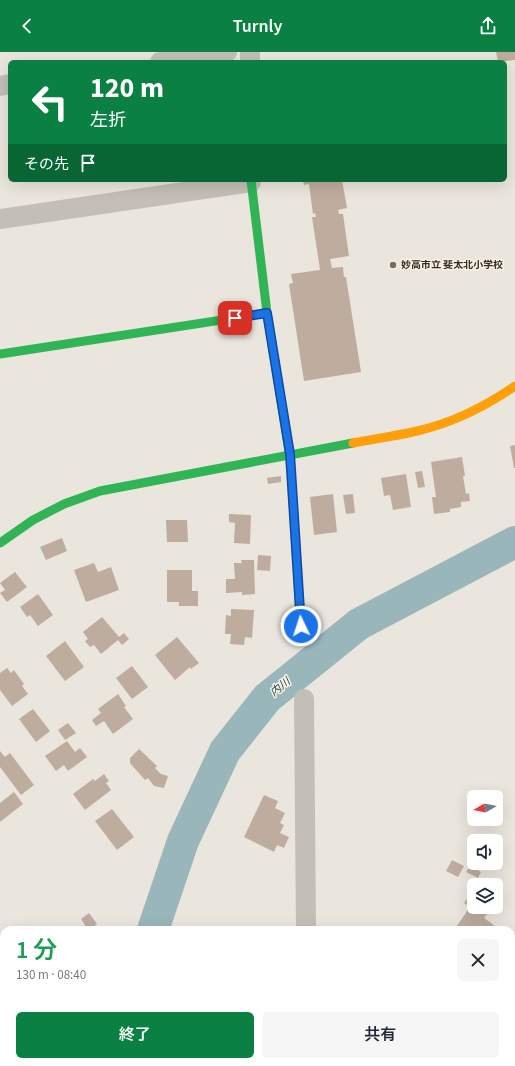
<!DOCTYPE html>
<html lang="ja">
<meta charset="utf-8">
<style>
:root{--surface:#fff;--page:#f6f6f7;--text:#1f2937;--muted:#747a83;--accent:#0b8043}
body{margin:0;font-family:"Source Sans 3","Noto Sans JP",sans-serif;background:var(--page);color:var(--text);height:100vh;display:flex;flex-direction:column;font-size:15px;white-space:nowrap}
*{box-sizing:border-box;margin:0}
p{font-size:13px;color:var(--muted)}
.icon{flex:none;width:22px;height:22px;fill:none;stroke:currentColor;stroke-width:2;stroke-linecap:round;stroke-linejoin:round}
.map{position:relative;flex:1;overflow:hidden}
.details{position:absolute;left:0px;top:874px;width:515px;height:140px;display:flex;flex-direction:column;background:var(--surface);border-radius:12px 12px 0 0;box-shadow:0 4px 16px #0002}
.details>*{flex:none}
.top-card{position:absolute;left:8px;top:8px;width:499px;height:122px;border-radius:6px;box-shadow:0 4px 16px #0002;background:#0b8043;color:#fff;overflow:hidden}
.needle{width:26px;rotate:261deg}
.controls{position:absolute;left:467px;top:738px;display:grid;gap:8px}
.controls a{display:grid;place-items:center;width:36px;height:36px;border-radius:6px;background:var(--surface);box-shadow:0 4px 16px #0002;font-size:20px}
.pin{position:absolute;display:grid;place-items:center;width:34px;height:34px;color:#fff;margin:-17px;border-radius:8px;box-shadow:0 2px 6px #0006}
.me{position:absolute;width:44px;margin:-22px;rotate:356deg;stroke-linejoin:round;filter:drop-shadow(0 0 3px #0008)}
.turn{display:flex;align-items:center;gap:14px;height:84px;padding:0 16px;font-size:18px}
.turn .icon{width:52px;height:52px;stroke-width:2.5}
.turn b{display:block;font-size:28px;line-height:34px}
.then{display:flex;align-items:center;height:38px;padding:0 16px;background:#0003;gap:8px;font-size:15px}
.round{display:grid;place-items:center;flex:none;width:42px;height:42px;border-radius:6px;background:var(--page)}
.head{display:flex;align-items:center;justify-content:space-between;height:68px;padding:0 16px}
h1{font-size:24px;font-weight:600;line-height:30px;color:#1e9e55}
.button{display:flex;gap:8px;margin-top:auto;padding:8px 16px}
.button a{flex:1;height:46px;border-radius:6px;background:var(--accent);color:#fff;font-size:16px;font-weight:600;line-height:46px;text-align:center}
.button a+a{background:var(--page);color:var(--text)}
header{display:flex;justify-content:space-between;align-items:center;height:52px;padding:0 16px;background:var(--accent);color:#fff;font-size:18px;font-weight:600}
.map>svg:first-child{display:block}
</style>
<header><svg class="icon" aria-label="back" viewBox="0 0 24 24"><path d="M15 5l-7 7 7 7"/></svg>Turnly<svg class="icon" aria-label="share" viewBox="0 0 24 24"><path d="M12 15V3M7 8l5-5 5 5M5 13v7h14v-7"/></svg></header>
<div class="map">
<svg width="515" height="1014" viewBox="0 0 515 1014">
<rect width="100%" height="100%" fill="#eae6dd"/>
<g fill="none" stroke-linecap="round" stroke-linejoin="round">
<g stroke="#99b6bb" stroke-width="32">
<polyline points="153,878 183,789 225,699 267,646 359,572 515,490"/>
<polyline points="99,1014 102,1010"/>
</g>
</g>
<g fill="#bead9f">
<polygon points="496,0 515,0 515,8 498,10"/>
<polygon points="303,128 342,128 347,156 338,158 339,162 343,162 349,204 330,207 332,216 343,215 344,225 346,225 361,320 304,329 289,232 293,231 291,222 320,218 312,165 316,165 315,161 313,162 309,132 304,133"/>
<polygon points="515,393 515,416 514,416 510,394"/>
<polygon points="462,405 465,424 463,424 466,442 469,441 470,449 461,450 461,455 450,457 450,460 434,462 432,445 436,445 431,410"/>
<polygon points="422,419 425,435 418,436 415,420"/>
<polygon points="406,422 411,455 393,458 390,443 384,444 381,426"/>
<polygon points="281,424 281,430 268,432 267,426"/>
<polygon points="333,442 337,480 314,483 310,445"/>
<polygon points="353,442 355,461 346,462 343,443"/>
<polygon points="229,462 251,463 250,492 234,491 235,471 229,470"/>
<polygon points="166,468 187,468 188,490 167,490"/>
<polygon points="62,486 67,499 46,508 40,495"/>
<polygon points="258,503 271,504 270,519 257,518"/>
<polygon points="241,508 254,508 255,542 242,543 242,540 226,541 226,527 235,527 234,511 242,511"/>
<polygon points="94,511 98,520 111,515 119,538 86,550 74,518"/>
<polygon points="167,518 192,518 192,539 198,539 198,554 179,554 179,550 167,550"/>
<polygon points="15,520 27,535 7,550 0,541 5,538 0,531"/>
<polygon points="38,542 53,563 38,574 30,563 27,565 20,555"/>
<polygon points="231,557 254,558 252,586 245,585 244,593 230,592 231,582 225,582 226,563 231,564"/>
<polygon points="102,565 119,585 124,581 129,587 122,593 118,588 101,602 94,593 90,595 85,589 88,587 83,580"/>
<polygon points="177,585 199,611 191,617 190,615 175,628 155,603"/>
<polygon points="65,589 84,615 65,629 46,604"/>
<polygon points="132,614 148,635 132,647 116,626"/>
<polygon points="7,616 11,621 14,618 24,632 22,634 28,642 12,654 0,638 0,621"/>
<polygon points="118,642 126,654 124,655 133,667 113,682 104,669 96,674 92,668 101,661 98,657"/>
<polygon points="33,657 50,679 36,690 19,667"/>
<polygon points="68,671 76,681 65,688 58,678"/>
<polygon points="67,689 75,700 80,696 87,705 68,719 64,713 56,719 45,704"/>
<polygon points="139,697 157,714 155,716 161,722 168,724 164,736 154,734 148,726 145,728 130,711 130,706"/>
<polygon points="0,699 5,705 10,701 34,733 21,743 0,715"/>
<polygon points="104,722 109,729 106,731 111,738 85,758 73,742 93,727 95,729"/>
<polygon points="14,740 23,752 0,770 0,751"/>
<polygon points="264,743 278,749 275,756 285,761 280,771 284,773 280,781 289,785 284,796 277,793 274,800 244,785"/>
<polygon points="112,757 134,785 117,798 95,769"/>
<polygon points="452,808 464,814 458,825 446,819"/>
<polygon points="470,814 481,820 478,826 466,820"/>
<polygon points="474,837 474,855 492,855 484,866 494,873 490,878 454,878 470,855 464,851"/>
<polygon points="89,861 97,872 88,878 81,867"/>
<polygon points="287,1010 305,1010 306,1014 288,1014"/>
<rect x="342" y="1010" width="45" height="4"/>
<polygon points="453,1010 482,1010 478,1014 458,1014"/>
</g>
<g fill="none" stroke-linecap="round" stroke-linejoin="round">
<polyline stroke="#c3beb6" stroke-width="10" points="266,1010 268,1014"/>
<g stroke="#c3beb6" stroke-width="20">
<polyline points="250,0 250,10"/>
<polyline points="160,10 227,0"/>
<polyline points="0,34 10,32"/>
<polyline points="0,167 251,130"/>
<polyline points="304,647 306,878"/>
<polyline points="0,978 4,983"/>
<polyline points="25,1010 28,1014"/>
<polyline points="242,1014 250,1010"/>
</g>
<g stroke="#30b455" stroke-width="9">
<polyline points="251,128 267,261 290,405"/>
<polyline points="0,302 267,261"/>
<polyline points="0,491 33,468 64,452 100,439 353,391"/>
</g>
<g stroke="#ff9f0a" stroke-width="9">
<path d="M353,391C374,387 396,384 417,379C452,371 486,354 515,334"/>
<polyline points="290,405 301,574"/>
</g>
</g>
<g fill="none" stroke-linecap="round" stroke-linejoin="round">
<g stroke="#114b97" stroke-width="10">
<polyline id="route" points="235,266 267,261 290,402 301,574"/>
</g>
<use href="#route" stroke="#1a73e8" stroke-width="7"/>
</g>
<circle fill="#736d65" stroke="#f9f2e3" stroke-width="1.5" cx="393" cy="213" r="4"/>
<g text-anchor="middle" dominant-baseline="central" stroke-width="3" stroke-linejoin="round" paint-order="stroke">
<g font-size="10" font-weight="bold" fill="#332c25" stroke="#f9f2e3" text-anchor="start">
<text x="401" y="213">妙高市立 斐太北小学校</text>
</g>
<g font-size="11" font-style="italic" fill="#1b4754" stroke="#f9f2e3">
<text transform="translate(280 635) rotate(-39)">内川</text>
</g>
</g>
</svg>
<div class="controls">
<a><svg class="needle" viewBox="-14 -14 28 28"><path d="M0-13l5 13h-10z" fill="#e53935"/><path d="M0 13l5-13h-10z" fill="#747a83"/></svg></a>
<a><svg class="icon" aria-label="sound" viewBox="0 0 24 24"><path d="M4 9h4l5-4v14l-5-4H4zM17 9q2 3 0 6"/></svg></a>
<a><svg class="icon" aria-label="layers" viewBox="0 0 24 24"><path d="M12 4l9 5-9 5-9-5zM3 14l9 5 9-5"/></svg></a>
</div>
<div class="pin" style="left:235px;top:266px;background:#d93025"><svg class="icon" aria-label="arrive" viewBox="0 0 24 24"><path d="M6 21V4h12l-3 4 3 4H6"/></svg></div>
<svg class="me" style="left:301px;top:574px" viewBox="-20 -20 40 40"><circle r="17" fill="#1a73e8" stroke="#fff" stroke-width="3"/><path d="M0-11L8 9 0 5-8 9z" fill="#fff"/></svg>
<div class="top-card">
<div class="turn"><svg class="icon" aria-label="left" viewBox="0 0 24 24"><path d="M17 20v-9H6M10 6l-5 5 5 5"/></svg><div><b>120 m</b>左折</div></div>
<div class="then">その先<svg class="icon" aria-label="arrive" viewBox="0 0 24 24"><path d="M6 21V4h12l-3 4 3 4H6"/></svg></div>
</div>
<section class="details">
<div class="head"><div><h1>1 分</h1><p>130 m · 08:40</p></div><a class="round"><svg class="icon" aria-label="close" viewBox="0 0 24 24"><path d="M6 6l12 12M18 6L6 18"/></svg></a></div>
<div class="button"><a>終了</a><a>共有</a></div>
</section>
</div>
